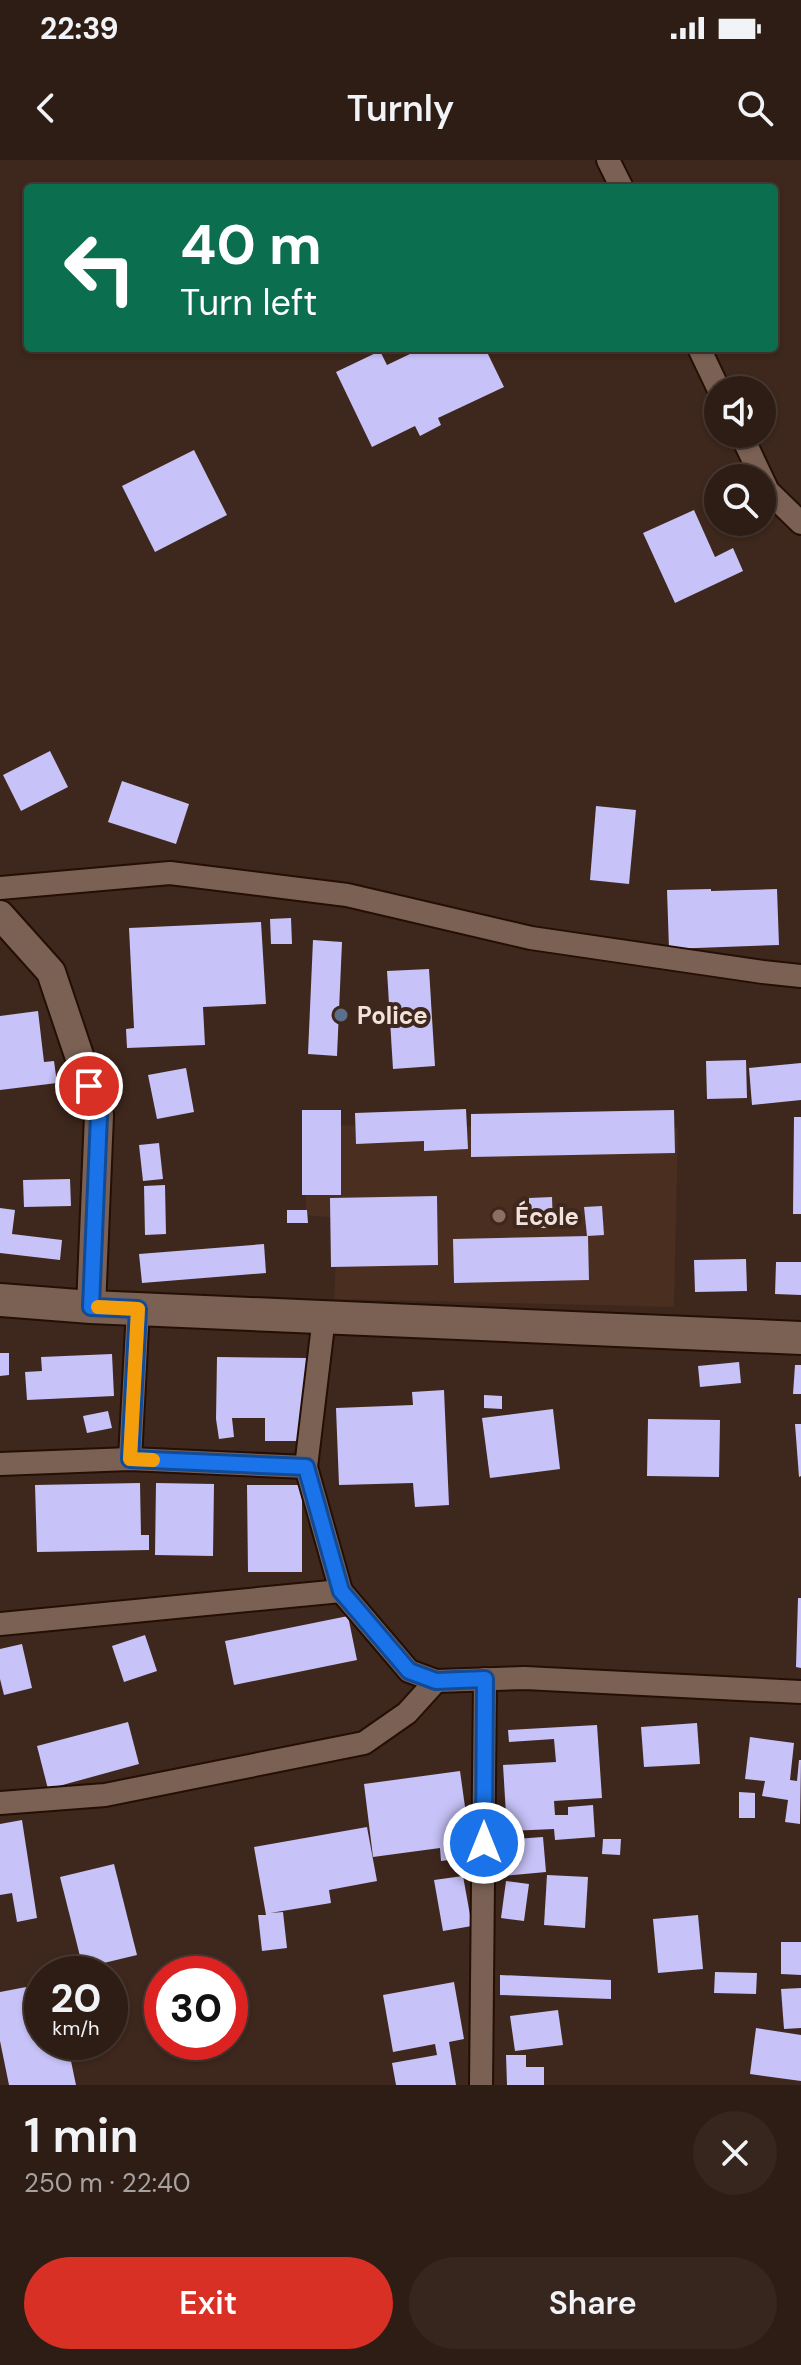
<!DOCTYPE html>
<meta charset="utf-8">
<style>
:root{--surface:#2e1d15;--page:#36261e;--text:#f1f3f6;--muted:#a7a2a0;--line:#493b34;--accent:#d93025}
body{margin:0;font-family:"DM Sans",sans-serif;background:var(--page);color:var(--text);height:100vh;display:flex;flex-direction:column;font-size:30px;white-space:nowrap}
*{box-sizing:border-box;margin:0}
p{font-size:26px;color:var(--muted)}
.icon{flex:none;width:44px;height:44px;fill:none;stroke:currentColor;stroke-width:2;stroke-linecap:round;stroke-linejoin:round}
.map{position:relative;height:1925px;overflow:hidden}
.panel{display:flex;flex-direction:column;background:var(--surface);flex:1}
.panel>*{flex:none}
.banner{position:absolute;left:24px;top:24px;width:754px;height:168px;border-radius:8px;box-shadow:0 2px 6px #0004,0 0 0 2px var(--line);background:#0b6e4f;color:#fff;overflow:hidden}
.buttons{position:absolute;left:704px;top:216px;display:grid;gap:16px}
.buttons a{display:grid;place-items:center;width:72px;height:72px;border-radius:50%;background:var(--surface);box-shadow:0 2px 6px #0004,0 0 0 2px var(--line);font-size:40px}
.speed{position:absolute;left:24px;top:1796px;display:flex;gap:16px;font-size:40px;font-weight:700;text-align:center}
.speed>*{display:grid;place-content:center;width:104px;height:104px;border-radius:50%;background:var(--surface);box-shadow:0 2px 6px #0004,0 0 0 2px var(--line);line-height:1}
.speed small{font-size:20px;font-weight:400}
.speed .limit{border:12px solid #d22;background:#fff;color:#111}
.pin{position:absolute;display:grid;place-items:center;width:68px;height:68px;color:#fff;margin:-34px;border:4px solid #fff;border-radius:50%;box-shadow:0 2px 8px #0007}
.me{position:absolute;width:88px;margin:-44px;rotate:0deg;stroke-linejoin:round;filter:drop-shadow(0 0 6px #0008)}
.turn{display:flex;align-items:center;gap:28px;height:168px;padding:0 24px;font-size:36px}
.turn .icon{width:104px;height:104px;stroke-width:2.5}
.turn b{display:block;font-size:56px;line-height:68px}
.round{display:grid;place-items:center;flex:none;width:84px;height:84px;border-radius:42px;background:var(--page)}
.summary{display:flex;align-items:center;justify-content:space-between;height:136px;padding:0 24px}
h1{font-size:48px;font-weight:600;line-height:60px}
.cta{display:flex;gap:16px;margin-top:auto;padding:16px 24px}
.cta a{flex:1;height:92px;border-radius:48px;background:var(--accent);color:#fff;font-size:32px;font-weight:600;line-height:92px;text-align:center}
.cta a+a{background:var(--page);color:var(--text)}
.status{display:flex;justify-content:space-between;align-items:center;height:56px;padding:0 40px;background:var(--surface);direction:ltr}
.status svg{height:22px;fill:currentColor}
header{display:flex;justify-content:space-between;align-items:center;height:104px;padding:0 24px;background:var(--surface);font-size:36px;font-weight:600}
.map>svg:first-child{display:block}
</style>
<div class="status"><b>22:39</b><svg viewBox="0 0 49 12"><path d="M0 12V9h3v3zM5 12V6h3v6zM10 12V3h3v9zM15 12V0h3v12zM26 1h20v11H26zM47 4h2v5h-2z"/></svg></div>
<header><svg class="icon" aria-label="back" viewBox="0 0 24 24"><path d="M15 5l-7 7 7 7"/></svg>Turnly<svg class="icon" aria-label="search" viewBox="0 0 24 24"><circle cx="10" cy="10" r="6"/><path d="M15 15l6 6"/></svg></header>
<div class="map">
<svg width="801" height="1925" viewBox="0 0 801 1925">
<rect width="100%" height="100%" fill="#3e271c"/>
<polygon fill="#4a2e1f" points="305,965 678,968 674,1147 334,1139 338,1058 306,1055"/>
<g fill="#c7c2f7">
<polygon points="414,188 485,188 504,227 438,258 441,265 420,276 415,266 372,287 336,212 380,191 387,205 410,194 408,191"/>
<polygon points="194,290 227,355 155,392 122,326"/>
<polygon points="694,350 715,397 733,388 743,411 675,443 643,373"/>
<polygon points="50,591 68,627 21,651 3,615"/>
<polygon points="122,621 189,644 176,684 108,662"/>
<polygon points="596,646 636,650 629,724 590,720"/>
<polygon points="711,729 711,731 777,729 779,785 669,789 667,730"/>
<polygon points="291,758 292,784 271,784 270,759"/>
<polygon points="261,762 266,844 203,847 205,885 127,888 126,869 134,868 129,768"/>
<polygon points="313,780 342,782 337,896 308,894"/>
<polygon points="429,809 435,906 393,909 387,811"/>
<polygon points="38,851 44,902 54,901 57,923 0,930 0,856"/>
<polygon points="746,900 747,938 707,939 706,901"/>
<polygon points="801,903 801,940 752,945 749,908"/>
<polygon points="186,908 194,952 157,959 148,915"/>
<polygon points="466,949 468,989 424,991 424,981 356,984 355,953"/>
<rect x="302" y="950" width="39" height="85"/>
<polygon points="674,950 675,993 471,997 471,954"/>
<polygon points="794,957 801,957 801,1054 793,1054"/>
<polygon points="159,983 163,1019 143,1021 139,985"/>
<polygon points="70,1019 71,1046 24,1047 23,1020"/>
<polygon points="165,1025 166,1074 145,1075 144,1026"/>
<polygon points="437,1036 438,1105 331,1107 330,1038"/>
<polygon points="552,1037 553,1068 529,1068 529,1038"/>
<polygon points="602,1046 604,1075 587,1076 584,1047"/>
<polygon points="0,1048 15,1050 12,1074 62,1080 60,1100 0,1093"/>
<polygon points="287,1050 307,1050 308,1063 287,1063"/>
<polygon points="588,1076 589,1120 454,1123 453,1079"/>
<polygon points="264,1084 266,1113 142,1123 139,1094"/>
<polygon points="746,1099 747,1131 695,1132 694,1100"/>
<polygon points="776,1102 801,1102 801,1135 775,1134"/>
<polygon points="0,1193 9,1193 9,1215 0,1216"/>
<polygon points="112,1194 114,1236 27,1240 25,1212 42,1211 41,1197"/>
<polygon points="217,1197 307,1198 307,1281 265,1281 265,1258 232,1258 234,1277 219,1279 216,1259"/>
<polygon points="739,1202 741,1223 700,1227 698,1206"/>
<polygon points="795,1205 801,1205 801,1234 793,1234"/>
<polygon points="444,1230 449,1345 415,1347 413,1323 339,1325 336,1248 413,1245 412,1232"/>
<polygon points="484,1235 502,1236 502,1249 484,1248"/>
<polygon points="553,1249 560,1309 490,1318 482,1258"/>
<polygon points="108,1251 112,1268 87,1273 83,1256"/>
<polygon points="648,1259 720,1260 719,1317 647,1316"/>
<polygon points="795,1264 801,1264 801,1316 799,1317"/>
<polygon points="140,1323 141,1375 149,1375 149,1390 37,1392 35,1325"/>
<polygon points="156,1323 214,1324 213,1396 155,1395"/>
<polygon points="247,1325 302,1325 302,1412 248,1412"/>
<polygon points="798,1438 801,1438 801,1508 796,1507"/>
<polygon points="348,1456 357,1500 234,1525 225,1481"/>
<polygon points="145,1475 157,1511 124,1522 112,1486"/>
<polygon points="22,1484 32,1528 4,1535 0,1519 0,1489"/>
<polygon points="128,1562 139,1604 48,1629 37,1586"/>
<polygon points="697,1563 700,1604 644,1607 641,1567"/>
<polygon points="597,1565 602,1638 554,1641 555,1655 568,1655 568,1647 593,1645 595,1677 555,1680 554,1669 507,1671 503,1605 556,1602 554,1579 509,1582 508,1570"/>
<polygon points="750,1577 794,1583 790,1620 797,1621 799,1600 801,1600 800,1664 785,1662 788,1640 762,1636 765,1621 745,1619"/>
<polygon points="460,1611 472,1697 441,1701 440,1688 373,1697 364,1624"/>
<polygon points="739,1632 755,1633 755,1658 739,1658"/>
<polygon points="22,1660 37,1758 17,1762 12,1733 0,1735 0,1664"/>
<polygon points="367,1667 377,1721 329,1730 331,1743 270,1753 283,1752 287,1788 262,1791 258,1755 266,1755 254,1687"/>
<polygon points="543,1677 546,1712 504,1716 500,1680"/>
<polygon points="603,1679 621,1679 620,1695 602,1694"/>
<polygon points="114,1704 137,1795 83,1808 60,1717"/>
<polygon points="547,1715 588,1717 585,1768 544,1765"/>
<polygon points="463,1716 472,1766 443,1771 434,1720"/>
<polygon points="506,1721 529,1724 524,1761 501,1758"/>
<polygon points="698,1755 703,1809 658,1813 653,1759"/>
<polygon points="781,1782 801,1782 801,1815 781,1814"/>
<polygon points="715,1812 757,1813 756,1834 714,1833"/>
<polygon points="500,1815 611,1820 611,1839 500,1835"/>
<polygon points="454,1822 464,1879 449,1882 456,1925 396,1925 392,1903 437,1895 435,1884 393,1892 383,1835"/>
<polygon points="42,1824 42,1882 67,1882 76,1925 9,1925 0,1881 0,1832"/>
<polygon points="801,1828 801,1868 784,1869 781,1829"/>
<polygon points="558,1850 563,1885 515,1891 510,1856"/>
<polygon points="756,1868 801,1875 801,1921 750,1914"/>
<polygon points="506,1895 526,1895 526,1907 544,1907 544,1925 507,1925"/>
</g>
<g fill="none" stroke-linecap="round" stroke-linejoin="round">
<g stroke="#240f05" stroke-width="26">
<g id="minor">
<polyline points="608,0 622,28"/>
<polyline points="699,188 719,230"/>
<polyline points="741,274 768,331 801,363"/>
<polyline points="0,728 170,713 347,735 531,778 763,812 801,816"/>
<polyline points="324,1157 306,1307 341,1431 409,1511 436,1521 525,1518 801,1532"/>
<polyline points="130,1299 138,1149"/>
<polyline points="0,1304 130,1299 306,1307"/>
<polyline points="0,1464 341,1431"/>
<polyline points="0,1643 105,1635 364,1583 407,1553 436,1521"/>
<polyline points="481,1925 485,1519"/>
</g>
</g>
<g stroke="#240f05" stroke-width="32">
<polyline id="tertiary" points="0,755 51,812 99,955 91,1147"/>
</g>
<g stroke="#240f05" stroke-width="36">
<polyline id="secondary" points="0,1140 91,1147 801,1178"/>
</g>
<use href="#minor" stroke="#7b6154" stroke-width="22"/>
<use href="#tertiary" stroke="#7b6154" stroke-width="28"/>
<use href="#secondary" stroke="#7b6154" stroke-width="32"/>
</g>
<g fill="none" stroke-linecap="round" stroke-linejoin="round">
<g stroke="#114b97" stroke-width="20">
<polyline id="route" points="89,926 99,955 91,1147 138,1149 130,1299 306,1307 341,1431 409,1511 436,1521 485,1519 484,1683"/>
</g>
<use href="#route" stroke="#1a73e8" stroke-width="14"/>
<polyline stroke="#f59e0b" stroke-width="14" points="98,1147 138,1149 130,1299 153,1300"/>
</g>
<circle fill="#5c6f8a" stroke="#3e271c" stroke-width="3" cx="341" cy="855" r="8"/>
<circle fill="#8d6e63" stroke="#3e271c" stroke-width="3" cx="499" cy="1056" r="8"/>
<g text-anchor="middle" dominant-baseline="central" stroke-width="8" stroke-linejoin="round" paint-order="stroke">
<g font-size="24" font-weight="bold" fill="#f2e2db" stroke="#3e271c" text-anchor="start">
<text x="357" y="855">Police</text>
<text x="515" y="1056">École</text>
</g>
</g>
</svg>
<div class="buttons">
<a><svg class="icon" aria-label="sound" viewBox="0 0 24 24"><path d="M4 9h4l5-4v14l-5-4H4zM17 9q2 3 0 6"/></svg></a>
<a><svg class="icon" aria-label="search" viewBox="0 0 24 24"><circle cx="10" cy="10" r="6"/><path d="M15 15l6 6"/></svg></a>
</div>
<div class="speed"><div>20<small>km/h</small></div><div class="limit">30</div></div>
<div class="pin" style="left:89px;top:926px;background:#d93025"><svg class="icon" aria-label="arrive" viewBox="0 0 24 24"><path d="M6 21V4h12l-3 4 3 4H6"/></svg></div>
<svg class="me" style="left:484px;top:1683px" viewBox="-20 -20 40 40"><circle r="17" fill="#1a73e8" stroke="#fff" stroke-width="3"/><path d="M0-11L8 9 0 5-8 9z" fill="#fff"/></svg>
<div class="banner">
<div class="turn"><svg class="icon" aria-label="left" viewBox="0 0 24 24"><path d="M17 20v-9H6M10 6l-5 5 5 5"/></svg><div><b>40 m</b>Turn left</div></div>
</div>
</div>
<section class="panel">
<div class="summary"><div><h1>1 min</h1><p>250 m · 22:40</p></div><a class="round"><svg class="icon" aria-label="close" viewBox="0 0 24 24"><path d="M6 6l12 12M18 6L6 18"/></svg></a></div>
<div class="cta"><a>Exit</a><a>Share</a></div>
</section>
